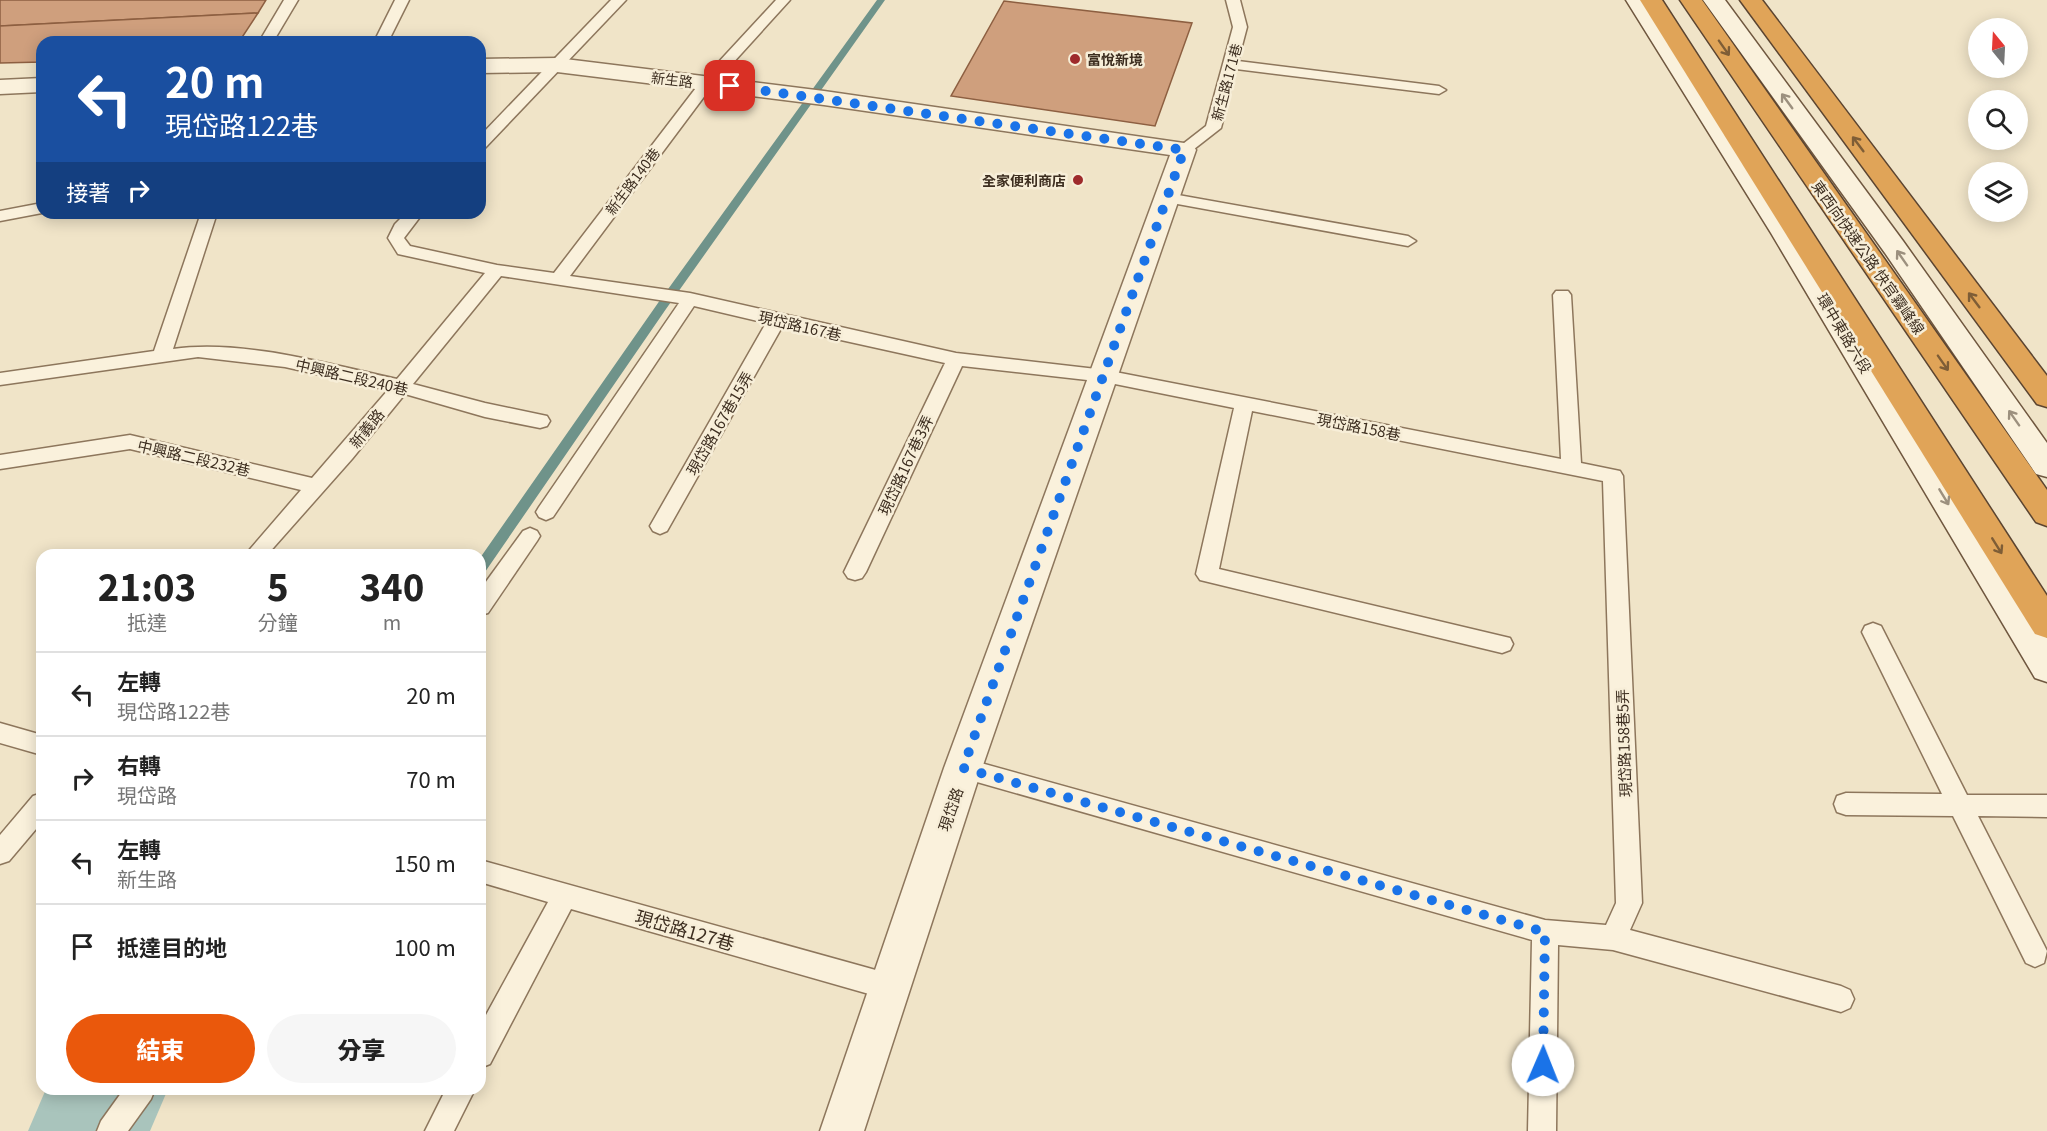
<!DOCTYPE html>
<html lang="zh-TW">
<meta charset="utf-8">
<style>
:root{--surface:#fff;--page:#f6f6f6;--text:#222;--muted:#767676;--line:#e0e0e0;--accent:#ea580c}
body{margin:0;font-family:Georgia,"Noto Sans TC",serif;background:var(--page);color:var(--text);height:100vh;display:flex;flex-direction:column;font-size:22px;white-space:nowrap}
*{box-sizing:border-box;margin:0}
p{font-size:20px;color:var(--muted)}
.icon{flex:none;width:33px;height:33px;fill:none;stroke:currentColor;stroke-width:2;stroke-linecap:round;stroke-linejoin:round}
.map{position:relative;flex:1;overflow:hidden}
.details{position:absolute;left:36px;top:549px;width:450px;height:546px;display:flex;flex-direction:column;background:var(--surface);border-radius:18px;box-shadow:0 3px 15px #0003}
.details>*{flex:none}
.hud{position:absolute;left:36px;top:36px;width:450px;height:183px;border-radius:18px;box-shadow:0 3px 15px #0003;background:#1a4fa0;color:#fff;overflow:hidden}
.needle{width:39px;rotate:342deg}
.tools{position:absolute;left:1968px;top:18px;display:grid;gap:12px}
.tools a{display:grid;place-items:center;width:60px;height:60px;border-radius:50%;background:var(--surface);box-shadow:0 3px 15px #0003;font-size:30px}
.pin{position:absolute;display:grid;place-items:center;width:51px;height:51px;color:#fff;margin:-26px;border-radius:12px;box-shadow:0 3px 9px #0006}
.me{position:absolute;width:66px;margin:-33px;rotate:1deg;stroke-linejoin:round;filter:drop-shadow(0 0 4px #0008)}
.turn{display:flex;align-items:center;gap:21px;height:126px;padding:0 30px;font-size:27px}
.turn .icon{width:78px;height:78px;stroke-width:2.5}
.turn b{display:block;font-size:42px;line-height:51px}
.then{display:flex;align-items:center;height:57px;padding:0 30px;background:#0003;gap:12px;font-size:22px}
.eta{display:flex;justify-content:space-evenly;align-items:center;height:102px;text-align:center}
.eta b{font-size:36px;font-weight:800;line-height:42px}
.primary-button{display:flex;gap:12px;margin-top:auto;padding:12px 30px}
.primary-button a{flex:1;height:69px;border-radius:36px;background:var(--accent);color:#fff;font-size:24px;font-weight:800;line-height:69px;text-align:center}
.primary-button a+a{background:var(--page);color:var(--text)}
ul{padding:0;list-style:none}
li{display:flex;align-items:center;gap:18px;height:84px;padding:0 30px;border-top:2px solid var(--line)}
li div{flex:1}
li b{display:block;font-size:22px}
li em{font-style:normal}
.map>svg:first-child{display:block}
</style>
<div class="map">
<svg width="2047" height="1131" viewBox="0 0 2047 1131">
<rect width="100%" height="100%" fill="#f0e4c8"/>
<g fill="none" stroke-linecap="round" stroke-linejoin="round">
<polygon fill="#6f938a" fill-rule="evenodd" points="877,0 885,0 666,309 485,572 480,573 480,558 658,303"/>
<polygon fill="#a9c4bc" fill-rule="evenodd" points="46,1089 168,1089 150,1131 28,1131"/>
</g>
<g fill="#cf9f7d" stroke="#8d5f41" stroke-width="1.5">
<polygon points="0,0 266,0 258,13 0,26"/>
<polygon points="1004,1 1192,23 1155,126 951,96"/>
<polygon points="258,13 239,42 42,42 42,62 0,63 0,26"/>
</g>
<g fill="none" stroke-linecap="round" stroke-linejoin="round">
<g stroke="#8d765c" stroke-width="3">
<g id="lane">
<polygon points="284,0 298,0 273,42 259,42"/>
<polygon points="395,0 409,0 388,42 374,42"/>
<polygon points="611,0 626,0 485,148 480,150 480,136"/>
<path d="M776,0H790L712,86L570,276L690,293L956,353L1105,370L1561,459L1553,295L1556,291H1568L1571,295L1581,463L1620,471L1623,476L1642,903L1630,930L1841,986L1850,990L1854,999L1850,1008L1841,1012L1613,950L1558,945L1556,1131H1528L1532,940L963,778L955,775L951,768L955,761L963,758L1545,920L1606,925L1616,903L1603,481L1252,411L1219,569L1510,638L1513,644L1510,650L1502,653L1200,580L1196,574L1234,408L1105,382L962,366L866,572L862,578L855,580L848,578L844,572L945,363L782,327L667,531L660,534L653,531L650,526L766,323L694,306L553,517L546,520L539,517L536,512L539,507L679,303L501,276L413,384L485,403L547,416L550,421L547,426L540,428L485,417L405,394L352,459L267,555H245L301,490L130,449L0,469V455L130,435L312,478L388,390L285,367L198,357L0,385V373L154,351L201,213H217L173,349C242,339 328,364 397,379L485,273L398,254L388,238L395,224L406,213H423L404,238L410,246L497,265L554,273L702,80Z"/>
<polygon points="1226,0 1240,0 1247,27 1238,61 1439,86 1446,90 1439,94 1236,69 1221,128 1189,153 1179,153 1176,150 1179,147 1206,126 1233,27"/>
<polygon points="1167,193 1408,236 1416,241 1408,246 1161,201 1159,198 1161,195"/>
<polygon points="42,203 42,213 0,221 0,211"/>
<polygon points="530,528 537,531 540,536 537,541 488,613 480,615 480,590 523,531"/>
<polygon points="1873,623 1881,626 1967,795 2047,795 2047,817 1978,816 2044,945 2047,951 2044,963 2035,967 2026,963 1953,816 1846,815 1837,812 1834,804 1837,796 1846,793 1942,794 1862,632 1865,626"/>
<polygon points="0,723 42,735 42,755 0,743"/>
<polygon points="42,793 42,822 9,861 0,864 0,835 33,796"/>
<polygon points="480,860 890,974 899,978 903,987 899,996 890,1000 571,909 490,1064 480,1068 480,1026 548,902 480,882"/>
<polygon points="124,1089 155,1089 151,1099 128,1131 97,1131 101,1121"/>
<polygon points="446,1089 475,1089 454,1131 425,1131"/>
</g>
</g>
<g stroke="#8d765c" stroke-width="3">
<g id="street">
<polygon points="557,58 824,91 1184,143 1193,145 1196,150 982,768 864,1131 820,1131 944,768 1170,155 824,105 557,72 480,73 480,59"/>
<polygon points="42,78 42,92 0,94 0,80"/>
</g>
</g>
<g stroke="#6f573f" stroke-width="3">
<g id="secondary">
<polygon points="1626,0 1648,0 1797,233 2047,638 2047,682 2035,678 1771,233"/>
<polygon points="1703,0 1725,0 1903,241 2047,443 2047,477 2036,474 1885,253"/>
</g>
</g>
<g stroke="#5b4430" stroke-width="3">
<g id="highway">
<polygon points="1640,0 1662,0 2047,596 2047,638 2035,634"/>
<polygon points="1680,0 1702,0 2047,490 2047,526 2036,522"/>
<polygon points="1740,0 1762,0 2047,376 2047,407 2037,404"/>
</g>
</g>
<use href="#lane" fill="#faf1dc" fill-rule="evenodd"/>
<use href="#street" fill="#faf1dc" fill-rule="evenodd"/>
<use href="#secondary" fill="#faf1dc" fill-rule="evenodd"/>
<use href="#highway" fill="#e0a458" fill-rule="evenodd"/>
</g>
<defs><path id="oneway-shaft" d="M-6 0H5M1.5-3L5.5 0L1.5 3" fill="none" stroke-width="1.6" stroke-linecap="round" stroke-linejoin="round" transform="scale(1.5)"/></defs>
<g stroke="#7e5d36">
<use href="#oneway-shaft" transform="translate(1724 48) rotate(55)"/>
<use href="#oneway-shaft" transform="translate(1858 144) rotate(-127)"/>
<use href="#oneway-shaft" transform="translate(1974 300) rotate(-127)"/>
<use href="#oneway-shaft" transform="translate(1943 363) rotate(55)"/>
<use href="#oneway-shaft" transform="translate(1997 546) rotate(58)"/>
</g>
<g stroke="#9c907e">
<use href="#oneway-shaft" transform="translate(1787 101) rotate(-126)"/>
<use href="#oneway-shaft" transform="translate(1902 258) rotate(-125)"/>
<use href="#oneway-shaft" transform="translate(2014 418) rotate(-125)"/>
<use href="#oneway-shaft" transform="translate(1944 497) rotate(59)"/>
</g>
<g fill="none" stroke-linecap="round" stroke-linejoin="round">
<polyline stroke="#1a73e8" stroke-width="10" stroke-dasharray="0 18" points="730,86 1184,150 963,768 1545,932 1543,1065"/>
</g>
<g fill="#9e2a2b" stroke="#f7eed8" stroke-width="2">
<circle cx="1075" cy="59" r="6"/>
<circle cx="1078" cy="180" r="6"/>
</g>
<g text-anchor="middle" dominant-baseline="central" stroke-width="5" stroke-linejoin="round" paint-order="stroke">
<g font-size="14" font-weight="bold" fill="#3d2e20" stroke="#f7eed8" text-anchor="start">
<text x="1087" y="59">富悅新境</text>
<text x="1066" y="180" text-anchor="end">全家便利商店</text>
</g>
<g font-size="14" fill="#3d2e20" stroke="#f7eed8">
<text transform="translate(672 79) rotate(7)">新生路</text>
<text transform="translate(1226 82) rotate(-75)">新生路171巷</text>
<text transform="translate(632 181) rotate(-53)">新生路140巷</text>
</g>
<g font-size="15" fill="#3d2e20" stroke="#f7eed8">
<text transform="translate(1869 257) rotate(55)">東西向快速公路 快官霧峰線</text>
<text transform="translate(800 325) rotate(13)">現岱路167巷</text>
<text transform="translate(1845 333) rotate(59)">環中東路六段</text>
<text transform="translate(352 376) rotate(13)">中興路二段240巷</text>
<text transform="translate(719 423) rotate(-60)">現岱路167巷15弄</text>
<text transform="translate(1359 426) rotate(11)">現岱路158巷</text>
<text transform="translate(366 428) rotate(-51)">新義路</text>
<text transform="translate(194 457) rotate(13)">中興路二段232巷</text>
<text transform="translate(905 465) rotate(-65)">現岱路167巷3弄</text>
<text transform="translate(1623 743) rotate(-92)">現岱路158巷5弄</text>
<text transform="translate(950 809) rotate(-71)">現岱路</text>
</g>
<g font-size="18" fill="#3d2e20" stroke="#f7eed8">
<text transform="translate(685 929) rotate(16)">現岱路127巷</text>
</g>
</g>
</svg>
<div class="tools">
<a><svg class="needle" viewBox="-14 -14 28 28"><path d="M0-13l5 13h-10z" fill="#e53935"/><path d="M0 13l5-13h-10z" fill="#767676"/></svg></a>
<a><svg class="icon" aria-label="search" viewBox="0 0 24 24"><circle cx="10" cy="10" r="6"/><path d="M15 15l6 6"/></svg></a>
<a><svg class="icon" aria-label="layers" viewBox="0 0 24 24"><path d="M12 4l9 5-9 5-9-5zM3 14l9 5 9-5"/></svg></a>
</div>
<div class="pin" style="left:730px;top:86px;background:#d93025"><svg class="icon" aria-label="arrive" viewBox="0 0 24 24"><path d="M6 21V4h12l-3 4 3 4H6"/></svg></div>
<svg class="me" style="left:1543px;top:1065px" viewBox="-20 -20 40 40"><circle r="19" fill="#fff"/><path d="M0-13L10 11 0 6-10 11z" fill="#1a73e8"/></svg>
<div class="hud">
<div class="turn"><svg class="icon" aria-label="left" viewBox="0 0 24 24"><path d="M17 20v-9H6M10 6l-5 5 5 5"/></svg><div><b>20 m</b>現岱路122巷</div></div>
<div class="then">接著<svg class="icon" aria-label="right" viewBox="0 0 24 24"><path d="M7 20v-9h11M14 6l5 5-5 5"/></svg></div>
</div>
<section class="details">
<div class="eta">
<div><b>21:03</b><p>抵達</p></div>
<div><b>5</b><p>分鐘</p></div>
<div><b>340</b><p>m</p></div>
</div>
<ul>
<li><svg class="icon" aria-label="left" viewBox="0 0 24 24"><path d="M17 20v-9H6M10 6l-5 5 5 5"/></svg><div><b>左轉</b><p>現岱路122巷</p></div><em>20 m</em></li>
<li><svg class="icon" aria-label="right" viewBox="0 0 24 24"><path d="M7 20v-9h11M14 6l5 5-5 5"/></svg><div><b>右轉</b><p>現岱路</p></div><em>70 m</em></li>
<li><svg class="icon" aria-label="left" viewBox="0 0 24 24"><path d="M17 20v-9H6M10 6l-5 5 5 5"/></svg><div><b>左轉</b><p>新生路</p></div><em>150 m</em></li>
<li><svg class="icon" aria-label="arrive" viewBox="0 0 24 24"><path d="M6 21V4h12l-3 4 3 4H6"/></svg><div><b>抵達目的地</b></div><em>100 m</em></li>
</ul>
<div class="primary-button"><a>結束</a><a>分享</a></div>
</section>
</div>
